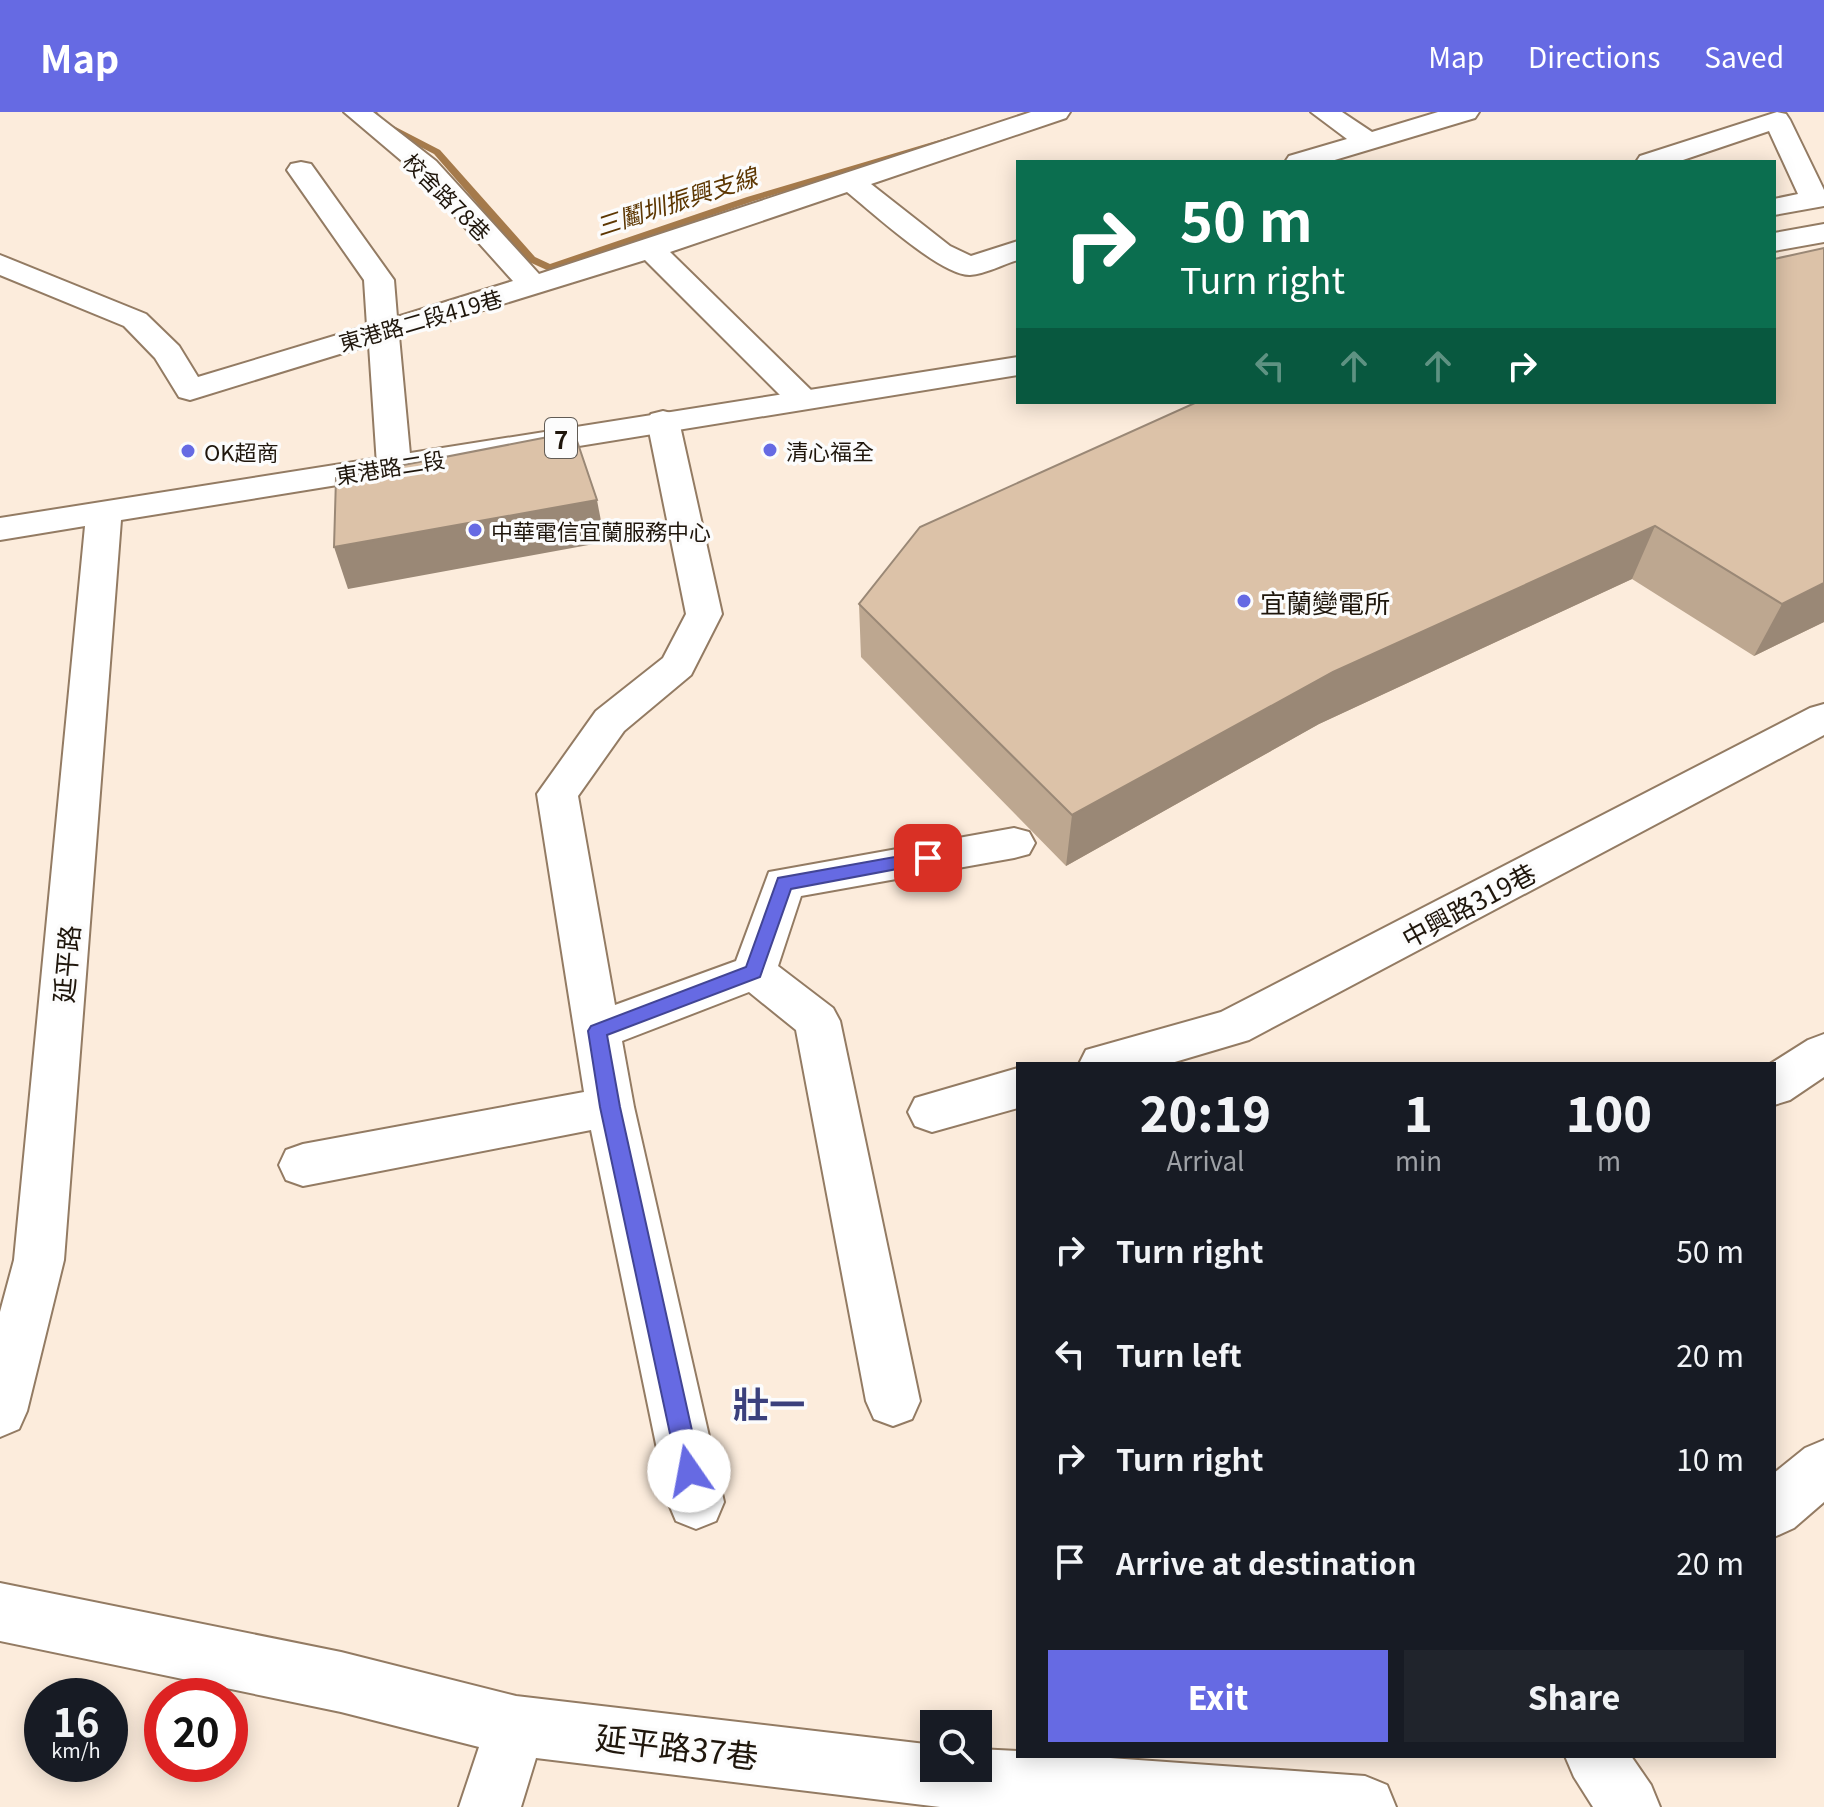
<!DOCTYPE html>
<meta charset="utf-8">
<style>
:root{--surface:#171b24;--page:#20242c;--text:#f1f3f6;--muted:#9ea1a6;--accent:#666ae3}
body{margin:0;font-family:Georgia,"Noto Sans TC",serif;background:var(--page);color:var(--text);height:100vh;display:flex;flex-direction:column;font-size:30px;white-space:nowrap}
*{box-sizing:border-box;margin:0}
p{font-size:26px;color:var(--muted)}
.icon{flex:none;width:44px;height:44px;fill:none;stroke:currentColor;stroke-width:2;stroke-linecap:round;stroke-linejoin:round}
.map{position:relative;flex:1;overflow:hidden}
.details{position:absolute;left:1016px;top:950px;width:760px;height:696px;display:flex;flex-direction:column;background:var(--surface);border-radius:0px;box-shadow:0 4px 20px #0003}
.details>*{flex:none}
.guide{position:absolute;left:1016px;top:48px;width:760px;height:244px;border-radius:0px;box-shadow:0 4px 20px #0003;background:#0b6e4f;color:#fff;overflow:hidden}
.tools{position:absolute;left:920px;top:1598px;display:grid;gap:16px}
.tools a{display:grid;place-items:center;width:72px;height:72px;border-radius:0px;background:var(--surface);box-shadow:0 4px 20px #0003;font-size:40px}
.speed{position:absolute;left:24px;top:1566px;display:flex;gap:16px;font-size:40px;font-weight:700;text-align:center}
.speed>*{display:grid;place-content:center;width:104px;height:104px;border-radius:50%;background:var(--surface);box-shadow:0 4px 20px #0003;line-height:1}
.speed small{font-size:20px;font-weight:400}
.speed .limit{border:12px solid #d22;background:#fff;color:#111}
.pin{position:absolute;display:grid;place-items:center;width:68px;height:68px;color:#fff;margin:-34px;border-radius:16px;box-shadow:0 4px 12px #0006}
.me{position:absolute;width:88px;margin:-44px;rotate:348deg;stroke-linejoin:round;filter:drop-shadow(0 0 6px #0008)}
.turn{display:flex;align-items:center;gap:28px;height:168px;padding:0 32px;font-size:36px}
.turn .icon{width:104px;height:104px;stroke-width:2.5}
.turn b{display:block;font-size:56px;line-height:68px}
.lanes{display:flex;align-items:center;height:76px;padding:0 32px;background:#0003;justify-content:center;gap:40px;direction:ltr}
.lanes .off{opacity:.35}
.eta{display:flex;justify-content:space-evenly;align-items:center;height:136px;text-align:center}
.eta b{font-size:48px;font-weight:800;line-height:56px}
.cta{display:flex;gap:16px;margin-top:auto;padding:16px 32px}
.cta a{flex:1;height:92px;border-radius:0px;background:var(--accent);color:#fff;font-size:32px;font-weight:800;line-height:92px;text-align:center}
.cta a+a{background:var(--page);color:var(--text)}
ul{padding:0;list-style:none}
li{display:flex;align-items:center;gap:24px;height:104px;padding:0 32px}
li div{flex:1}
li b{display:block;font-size:30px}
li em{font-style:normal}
header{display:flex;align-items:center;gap:48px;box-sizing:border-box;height:112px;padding:0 40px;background:var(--accent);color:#fff}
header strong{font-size:38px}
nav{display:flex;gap:44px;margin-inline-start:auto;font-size:28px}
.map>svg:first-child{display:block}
</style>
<header>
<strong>Map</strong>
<nav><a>Map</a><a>Directions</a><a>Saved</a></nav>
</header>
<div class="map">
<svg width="1824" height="1695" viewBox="0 0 1824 1695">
<rect width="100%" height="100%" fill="#fcecdc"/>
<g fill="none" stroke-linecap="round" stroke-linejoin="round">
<polygon fill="#a57a4b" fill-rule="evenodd" points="367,0 377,0 384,9 440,38 535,145 550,152 747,85 953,24 961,26 754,89 549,159 527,149 434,42 378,13"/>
<g stroke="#937b63" stroke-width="4">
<g id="minor">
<path d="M344,0H373L436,49L539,162L1031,0H1070L1066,6L871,72L950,134L971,144L1018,129V148C1003,152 986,162 970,163C941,164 871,99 847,80L670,140L813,280L818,287L813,294L802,297L791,294L645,148L399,224L411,353L406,360L394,363L382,360L377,353L369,233L190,288L179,285L155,246L124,214L0,163V143L146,202L179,234L198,265L367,214L364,168L287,58L291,52L301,50L311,52L394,168L397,205L513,169L416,61Z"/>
<polygon points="1311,0 1342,0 1372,20 1438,0 1479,0 1475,6 1328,50 1285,50 1289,44 1347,27"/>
<polygon points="1777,0 1786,2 1790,8 1824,78 1824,94 1774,103 1774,87 1798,82 1769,19 1677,50 1636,50 1640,44"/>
<polygon points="663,299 675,302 679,309 722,502 691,563 624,619 578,684 615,893 736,849 769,760 1014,716 1029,720 1035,731 1029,742 1014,746 801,784 778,854 833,896 840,909 920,1289 912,1307 893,1314 874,1307 866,1289 796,918 749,880 622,929 634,995 724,1390 716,1409 696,1417 676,1409 668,1390 591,1018 303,1074 286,1068 279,1053 286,1038 303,1032 584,980 537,682 596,599 663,546 686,502 647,309 651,302"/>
<polygon points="1824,592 1824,623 1249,928 1168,952 1079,952 1086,938 1221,900 1810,596"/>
<polygon points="1824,922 1824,965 1790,988 1774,993 1774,952 1770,952 1808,928"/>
<polygon points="1018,956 1018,996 932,1020 915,1014 908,1000 915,986"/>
<polygon points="1824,1328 1824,1390 1794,1416 1774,1425 1774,1361 1805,1336"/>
<polygon points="0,1471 341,1540 516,1584 934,1633 934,1656 978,1656 978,1637 1018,1639 1018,1644 1082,1644 1365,1664 1387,1673 1396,1695 940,1695 536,1646 521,1695 459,1695 479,1635 341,1600 0,1529"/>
<polygon points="1565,1644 1631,1644 1651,1673 1660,1695 1593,1695 1574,1665"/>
</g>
</g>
<g stroke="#937b63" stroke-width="4">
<g id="major">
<polygon points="1824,112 1824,130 1774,139 1774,121"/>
<polygon points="1018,245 1018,263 121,408 64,1148 27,1299 19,1317 0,1325 0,1200 14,1148 85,414 0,428 0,406"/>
</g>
</g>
<use href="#minor" fill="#fff" fill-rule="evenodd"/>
<use href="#major" fill="#fff" fill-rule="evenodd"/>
</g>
<polygon fill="#bda790" points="1824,136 1824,510 1754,544 1632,467 1319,612 1066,754 861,545 859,492"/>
<g fill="#9a8876">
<polygon points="597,388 605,430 348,477 334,435"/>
<polygon points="1655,414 1632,467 1319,612 1066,754 1072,703 1333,560"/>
<polygon points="1824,471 1824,510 1754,544 1782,492"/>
</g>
<g fill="#dcc2a8" stroke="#9a8876" stroke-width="2">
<polygon points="1824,136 1824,471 1782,492 1655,414 1333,560 1072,703 859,492 920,415 1197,290 1774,290 1774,147"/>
<polygon points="574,320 597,388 334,435 336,366"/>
</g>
<polygon fill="#666ae3" stroke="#424594" stroke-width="2" points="928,739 936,746 934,750 791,777 760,865 607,923 620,995 701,1359 697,1367 689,1370 681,1367 678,1359 600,995 588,919 591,914 746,855 778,766"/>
<g fill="#666ae3" stroke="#fcfcfc" stroke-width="3">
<circle cx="770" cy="338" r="8"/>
<circle cx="188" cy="339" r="8"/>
<circle cx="475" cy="418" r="8"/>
<circle cx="1244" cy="489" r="8"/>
</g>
<g text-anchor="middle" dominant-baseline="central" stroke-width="7" stroke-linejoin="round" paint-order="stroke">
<g font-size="22" fill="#1f160c" stroke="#fcfcfc">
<text transform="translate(448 84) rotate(45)">校舍路78巷</text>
<text transform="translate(420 207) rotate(-16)">東港路二段419巷</text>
<text transform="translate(390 354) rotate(-9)">東港路二段</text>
</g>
<g font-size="22" fill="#1f160c" stroke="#fcfcfc" text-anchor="start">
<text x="786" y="338">清心福全</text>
<text x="204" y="339">OK超商</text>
<text x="491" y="418">中華電信宜蘭服務中心</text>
</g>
<g font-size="24" font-style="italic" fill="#5d3702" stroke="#fcfcfc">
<text transform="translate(676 88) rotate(-18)">三鬮圳振興支線</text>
</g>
<rect fill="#fcfcfc" stroke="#615b54" stroke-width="2" x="545" y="306" width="32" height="40" rx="6"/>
<g font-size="24" font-weight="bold" fill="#1f160c">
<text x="561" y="326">7</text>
</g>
<g font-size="26" fill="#1f160c" stroke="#fcfcfc" text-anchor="start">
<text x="1260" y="489">宜蘭變電所</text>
</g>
<g font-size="26" fill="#1f160c" stroke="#fcfcfc">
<text transform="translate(1468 792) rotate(-28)">中興路319巷</text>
<text transform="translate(65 852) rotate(-85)">延平路</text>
</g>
<g font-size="32" fill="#1f160c" stroke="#fcfcfc">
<text transform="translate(677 1633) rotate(7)">延平路37巷</text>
</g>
<g font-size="36" font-weight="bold" fill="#3b407c" stroke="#fcfcfc">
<text x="769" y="1290">壯一</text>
</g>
</g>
</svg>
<div class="tools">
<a><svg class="icon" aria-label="search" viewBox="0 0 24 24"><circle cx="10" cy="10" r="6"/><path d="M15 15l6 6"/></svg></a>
</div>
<div class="speed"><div>16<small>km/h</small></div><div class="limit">20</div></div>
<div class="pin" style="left:928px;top:746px;background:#d93025"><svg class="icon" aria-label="arrive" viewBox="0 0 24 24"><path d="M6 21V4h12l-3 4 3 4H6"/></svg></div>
<svg class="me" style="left:689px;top:1359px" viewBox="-20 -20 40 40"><circle r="19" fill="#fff"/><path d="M0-13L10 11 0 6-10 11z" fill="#666ae3"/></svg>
<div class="guide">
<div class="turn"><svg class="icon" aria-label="right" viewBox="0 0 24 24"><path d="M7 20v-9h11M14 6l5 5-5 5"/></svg><div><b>50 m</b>Turn right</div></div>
<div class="lanes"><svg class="icon off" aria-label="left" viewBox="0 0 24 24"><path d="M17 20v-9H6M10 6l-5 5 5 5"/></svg><svg class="icon off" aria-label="ahead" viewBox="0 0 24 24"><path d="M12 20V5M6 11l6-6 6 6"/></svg><svg class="icon off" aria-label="ahead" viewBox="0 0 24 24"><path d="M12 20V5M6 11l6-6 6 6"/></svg><svg class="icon" aria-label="right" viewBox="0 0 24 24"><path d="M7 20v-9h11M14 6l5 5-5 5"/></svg></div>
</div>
<section class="details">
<div class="eta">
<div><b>20:19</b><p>Arrival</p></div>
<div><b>1</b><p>min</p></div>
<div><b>100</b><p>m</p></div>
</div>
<ul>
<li><svg class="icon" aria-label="right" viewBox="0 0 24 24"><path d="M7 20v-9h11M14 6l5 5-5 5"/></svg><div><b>Turn right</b></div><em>50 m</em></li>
<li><svg class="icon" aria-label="left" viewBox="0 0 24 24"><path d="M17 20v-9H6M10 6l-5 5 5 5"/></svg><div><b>Turn left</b></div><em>20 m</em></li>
<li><svg class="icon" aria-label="right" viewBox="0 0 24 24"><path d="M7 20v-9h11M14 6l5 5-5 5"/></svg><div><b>Turn right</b></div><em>10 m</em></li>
<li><svg class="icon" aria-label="arrive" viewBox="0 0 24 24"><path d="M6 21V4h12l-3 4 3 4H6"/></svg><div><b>Arrive at destination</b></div><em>20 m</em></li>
</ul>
<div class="cta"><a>Exit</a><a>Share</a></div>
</section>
</div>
